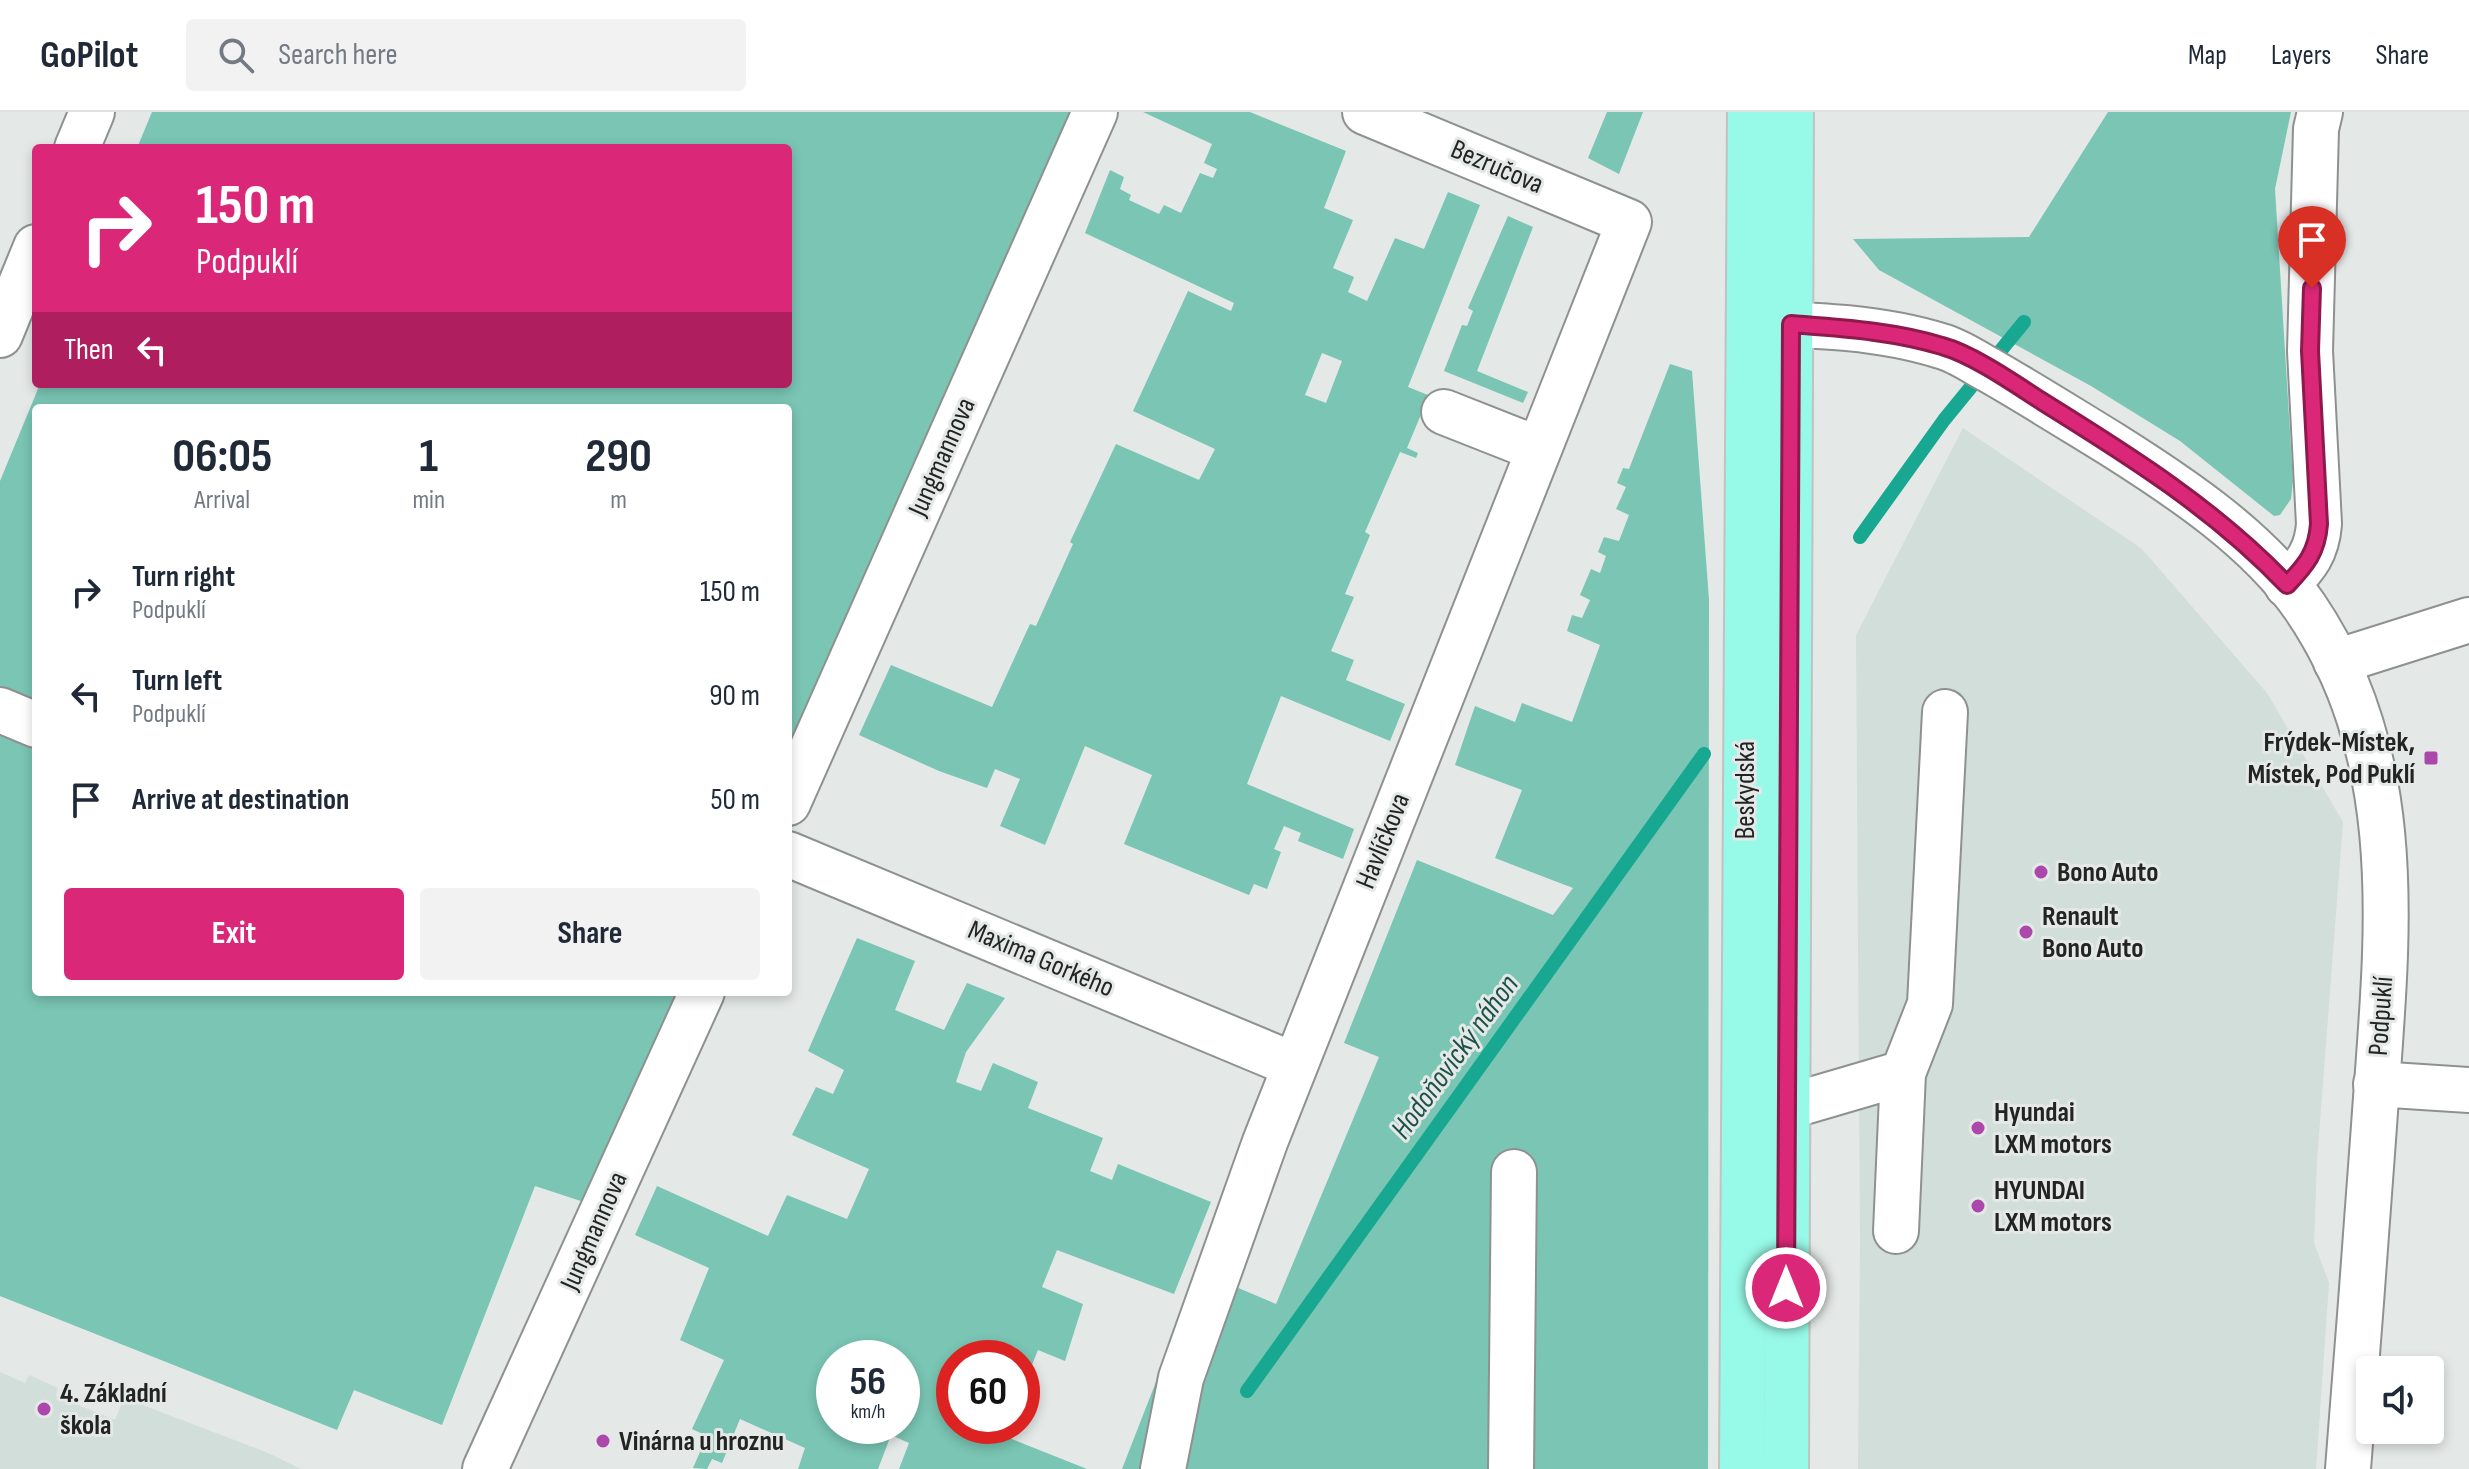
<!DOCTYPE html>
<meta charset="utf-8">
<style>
:root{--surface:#fff;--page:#f2f2f3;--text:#1f2937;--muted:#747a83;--line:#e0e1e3;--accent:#db2777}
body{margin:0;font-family:"Sofia Sans Condensed",sans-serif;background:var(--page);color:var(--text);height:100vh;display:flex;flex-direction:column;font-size:30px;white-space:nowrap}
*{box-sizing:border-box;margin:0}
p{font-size:26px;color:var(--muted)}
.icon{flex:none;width:44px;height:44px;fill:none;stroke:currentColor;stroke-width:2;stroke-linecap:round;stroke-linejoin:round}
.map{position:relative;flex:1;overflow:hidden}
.panel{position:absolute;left:32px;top:292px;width:760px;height:592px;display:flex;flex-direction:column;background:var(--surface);border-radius:8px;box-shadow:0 4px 12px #0003}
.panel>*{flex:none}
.top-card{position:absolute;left:32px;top:32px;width:760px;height:244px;border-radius:8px;box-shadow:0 4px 12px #0003;background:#db2777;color:#fff;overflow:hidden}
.tools{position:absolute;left:2356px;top:1244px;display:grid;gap:16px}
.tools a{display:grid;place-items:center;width:88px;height:88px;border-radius:8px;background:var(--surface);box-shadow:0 4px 12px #0003;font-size:40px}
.speed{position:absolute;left:816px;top:1228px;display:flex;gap:16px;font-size:40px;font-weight:700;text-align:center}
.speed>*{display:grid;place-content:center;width:104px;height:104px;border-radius:50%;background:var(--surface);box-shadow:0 4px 12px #0003;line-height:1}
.speed small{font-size:20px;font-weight:400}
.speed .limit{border:12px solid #d22;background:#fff;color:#111}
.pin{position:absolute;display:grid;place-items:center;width:68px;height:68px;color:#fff;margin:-82px -34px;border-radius:50% 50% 50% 0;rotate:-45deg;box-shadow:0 0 8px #0007}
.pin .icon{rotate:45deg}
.me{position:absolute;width:88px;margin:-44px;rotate:0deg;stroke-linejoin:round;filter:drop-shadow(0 0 6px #0008)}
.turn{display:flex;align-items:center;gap:28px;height:168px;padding:0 32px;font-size:36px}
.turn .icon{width:104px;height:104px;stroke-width:2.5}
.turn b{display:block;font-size:56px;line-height:68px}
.then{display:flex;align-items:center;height:76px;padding:0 32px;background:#0003;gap:16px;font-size:30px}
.eta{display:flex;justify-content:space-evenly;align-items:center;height:136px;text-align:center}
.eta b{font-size:48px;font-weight:700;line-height:56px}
.button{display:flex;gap:16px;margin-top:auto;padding:16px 32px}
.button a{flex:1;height:92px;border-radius:8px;background:var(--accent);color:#fff;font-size:32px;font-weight:700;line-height:92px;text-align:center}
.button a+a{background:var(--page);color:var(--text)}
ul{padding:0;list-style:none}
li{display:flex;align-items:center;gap:24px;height:104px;padding:0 32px}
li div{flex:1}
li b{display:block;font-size:30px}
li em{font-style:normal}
header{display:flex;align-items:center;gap:48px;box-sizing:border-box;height:112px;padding:0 40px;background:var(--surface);border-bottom:2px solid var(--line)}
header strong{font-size:38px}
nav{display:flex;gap:44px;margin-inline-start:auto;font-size:28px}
.search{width:560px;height:72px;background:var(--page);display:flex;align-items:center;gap:20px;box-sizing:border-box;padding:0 28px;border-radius:8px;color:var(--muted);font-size:30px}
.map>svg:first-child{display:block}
</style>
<header>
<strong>GoPilot</strong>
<div class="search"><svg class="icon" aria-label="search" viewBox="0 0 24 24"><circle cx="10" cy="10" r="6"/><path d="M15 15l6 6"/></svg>Search here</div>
<nav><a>Map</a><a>Layers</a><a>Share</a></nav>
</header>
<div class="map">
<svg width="2469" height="1357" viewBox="0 0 2469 1357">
<rect width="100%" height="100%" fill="#e4e8e7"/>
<g fill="#d1deda">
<polygon points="1963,316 2142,437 2267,581 2343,710 2317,1049 2314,1131 2329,1171 2316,1357 1858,1357 1860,1129 1856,523"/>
<polygon points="0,1260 25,1271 29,1263 58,1276 56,1284 115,1308 124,1286 266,1340 301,1357 0,1357"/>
</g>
<g fill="#7ac5b4" fill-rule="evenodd">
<polygon points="152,0 1075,0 788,647 788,296 36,296 36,880 684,880 590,1092 535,1074 442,1313 354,1278 337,1318 0,1184 0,369 40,272 788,272 788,36 137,36"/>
<path d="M1143,0H1250L1346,39L1324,96L1353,108L1333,156L1354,165L1348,180L1367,189L1395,126L1424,137L1448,80L1480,93L1408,275L1443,289L1422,300L1407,336L1418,341L1416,346L1400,340L1365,420L1370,423L1345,482L1354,485L1331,539L1354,548L1346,568L1405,592L1390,629L1281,584L1247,672L1354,717L1343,747L1298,729L1301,721L1284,714L1274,737L1281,740L1267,777L1254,772L1249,783L1124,732L1152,663L1085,634L1045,733L1000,714L1020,667L995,657L987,676L939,659L859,623L891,553L992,595L1030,512L1036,514L1073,432L1070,430L1116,332L1199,368L1215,337L1133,299L1188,179L1231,199L1234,191L1085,121L1110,58L1124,65L1120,77L1131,83L1129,88L1159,102L1164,93L1181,101L1200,61L1213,66L1217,57L1204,51L1212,32ZM1322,241L1342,249L1326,291L1305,283Z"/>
<polygon points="1607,0 1643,0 1619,62 1588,46"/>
<polygon points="2108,0 2291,0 2275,77 2293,369 2291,387 2280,403 2274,404 2180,329 2091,274 1879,158 1853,127 2029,125"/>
<polygon points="1508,104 1533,115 1477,259 1528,280 1523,291 1444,259 1462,213 1467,214 1473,199 1468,196"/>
<polygon points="1670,252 1692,259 1709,488 1708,1357 1187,1357 1197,1288 1236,1175 1276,1192 1379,945 1344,931 1417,748 1553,803 1573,776 1495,746 1522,678 1455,653 1475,594 1515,610 1522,591 1572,610 1600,533 1567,519 1572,503 1582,506 1590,488 1580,483 1591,457 1600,461 1606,444 1598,440 1604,425 1619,429 1629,403 1616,397 1626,375 1617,371 1623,356 1629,357"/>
<path d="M857,826L915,849L895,898L944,918L967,871L1005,886L966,940L956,970L981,979L993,951L1038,970L1028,996L1103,1026L1090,1059L1112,1068L1118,1052L1211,1090L1174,1182L1057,1138L1042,1175L1083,1192L1065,1249L1038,1238L1022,1278V1246H954V1314H1008L1004,1324L1087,1357H899L909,1331L891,1323L878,1357H798L805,1336L740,1307L722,1351L712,1347L707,1357L693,1356L707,1324L692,1317L724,1248L680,1228L709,1156L635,1123L657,1074L768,1124L787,1083L847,1107L869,1057L792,1023L816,975L833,982L844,958L808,939ZM834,1246H902V1314H834Z"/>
<polygon points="1177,1216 1146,1357 1122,1357"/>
</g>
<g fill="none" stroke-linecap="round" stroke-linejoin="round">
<g stroke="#18a891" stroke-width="14">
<polyline points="1860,425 1944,308 2024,210"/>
<polyline points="1247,1279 1704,642"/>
</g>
<g stroke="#8e9190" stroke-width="48">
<g id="minor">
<polyline points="77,36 92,0"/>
<path d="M1752,211C1815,213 1880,215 1941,234C1957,238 1974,250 1989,258C2031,282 2072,308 2113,333C2181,376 2259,428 2305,495C2412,652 2386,836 2374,1014C2366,1128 2357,1243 2348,1357"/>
<polyline points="0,223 36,135"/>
<polyline points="1444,300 1538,337"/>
<path d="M2287,473C2306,453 2317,440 2319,412L2310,239L2316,17L2320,0"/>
<polyline points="2336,550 2469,508"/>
<polyline points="0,598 36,613"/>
<polyline points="788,691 1095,0"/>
<polyline points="788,742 1294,953"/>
<polyline points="2376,972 2469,978"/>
<polyline points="1787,995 1903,961 1930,892 1945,600"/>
<polyline points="1896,1119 1903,961"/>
<polyline points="485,1357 702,880"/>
<polyline points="1163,1357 1181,1266 1265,1030 1629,110 1365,0"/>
<polyline points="1511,1357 1514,1060"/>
</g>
</g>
<g stroke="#c1c2c1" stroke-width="48">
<g id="major">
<polyline points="1742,1357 1750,0"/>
<polyline points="1786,1357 1791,0"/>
</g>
</g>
<use href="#minor" stroke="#fff" stroke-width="44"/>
<use href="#major" stroke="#97f9e7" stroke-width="44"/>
</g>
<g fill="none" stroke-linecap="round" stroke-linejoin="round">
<g stroke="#8e194d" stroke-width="20">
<path id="route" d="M1786,1176L1791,212C1841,216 1893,219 1942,234C1974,243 2015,272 2043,290C2130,344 2216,398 2287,473C2306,453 2317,440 2319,412L2310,239L2312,176"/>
</g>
<use href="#route" stroke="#db2777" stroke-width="14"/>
</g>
<g fill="#ac47ab" stroke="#e4e8e7" stroke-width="3">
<rect x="2423" y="638" width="16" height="16" rx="4"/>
<circle cx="2041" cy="760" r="8"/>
<circle cx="2026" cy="820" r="8"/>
<circle cx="1978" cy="1016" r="8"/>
<circle cx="1978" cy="1094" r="8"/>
<circle cx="44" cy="1297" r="8"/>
<circle cx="603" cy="1329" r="8"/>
</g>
<g text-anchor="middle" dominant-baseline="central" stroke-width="6" stroke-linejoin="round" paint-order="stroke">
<g font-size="28" fill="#222423" stroke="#e4e8e7">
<text transform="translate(1497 55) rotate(23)">Bezručova</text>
<text transform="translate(942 345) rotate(-66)">Jungmannova</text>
<text transform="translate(1745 678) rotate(-90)">Beskydská</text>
<text transform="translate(1383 729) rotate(-68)">Havlíčkova</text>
<text transform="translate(1041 847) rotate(23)">Maxima Gorkého</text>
<text transform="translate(2381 904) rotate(-86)">Podpuklí</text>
<text transform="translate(594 1119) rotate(-66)">Jungmannova</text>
</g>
<g font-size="28" font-weight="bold" fill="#222423" stroke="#e4e8e7" text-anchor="start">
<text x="2415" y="630" text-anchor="end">Frýdek-Místek,<tspan x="2415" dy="32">Místek, Pod Puklí</tspan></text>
<text x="2057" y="760">Bono Auto</text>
<text x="2042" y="804">Renault<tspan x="2042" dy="32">Bono Auto</tspan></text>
<text x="1994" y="1000">Hyundai<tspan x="1994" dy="32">LXM motors</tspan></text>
<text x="1994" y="1078">HYUNDAI<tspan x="1994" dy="32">LXM motors</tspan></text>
<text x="60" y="1281">4. Základní<tspan x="60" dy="32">škola</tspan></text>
<text x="619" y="1329">Vinárna u hroznu</text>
</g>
<g font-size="30" font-style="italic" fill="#1d5248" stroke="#e4e8e7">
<text transform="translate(1455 945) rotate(-54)">Hodoňovický náhon</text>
</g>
</g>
</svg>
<div class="tools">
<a><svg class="icon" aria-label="sound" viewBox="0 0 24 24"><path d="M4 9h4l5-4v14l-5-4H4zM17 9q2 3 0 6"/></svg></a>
</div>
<div class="speed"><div>56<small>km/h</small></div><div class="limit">60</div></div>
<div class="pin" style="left:2312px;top:176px;background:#d93025"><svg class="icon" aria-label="arrive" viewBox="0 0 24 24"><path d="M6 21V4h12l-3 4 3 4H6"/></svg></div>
<svg class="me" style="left:1786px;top:1176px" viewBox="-20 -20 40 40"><circle r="17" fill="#db2777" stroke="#fff" stroke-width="3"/><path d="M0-11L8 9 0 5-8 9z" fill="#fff"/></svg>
<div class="top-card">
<div class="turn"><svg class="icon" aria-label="right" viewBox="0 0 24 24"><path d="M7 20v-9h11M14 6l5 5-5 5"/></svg><div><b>150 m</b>Podpuklí</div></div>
<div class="then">Then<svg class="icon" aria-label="left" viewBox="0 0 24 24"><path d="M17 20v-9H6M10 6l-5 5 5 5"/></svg></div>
</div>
<section class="panel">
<div class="eta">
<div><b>06:05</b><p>Arrival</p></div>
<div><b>1</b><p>min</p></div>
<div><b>290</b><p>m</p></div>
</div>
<ul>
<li><svg class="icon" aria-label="right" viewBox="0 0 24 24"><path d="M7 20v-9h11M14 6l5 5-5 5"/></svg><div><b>Turn right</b><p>Podpuklí</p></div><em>150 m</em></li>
<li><svg class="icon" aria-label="left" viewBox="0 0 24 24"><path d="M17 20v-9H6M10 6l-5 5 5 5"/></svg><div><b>Turn left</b><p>Podpuklí</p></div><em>90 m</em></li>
<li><svg class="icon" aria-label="arrive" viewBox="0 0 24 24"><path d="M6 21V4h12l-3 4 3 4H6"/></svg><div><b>Arrive at destination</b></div><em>50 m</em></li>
</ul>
<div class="button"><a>Exit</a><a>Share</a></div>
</section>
</div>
